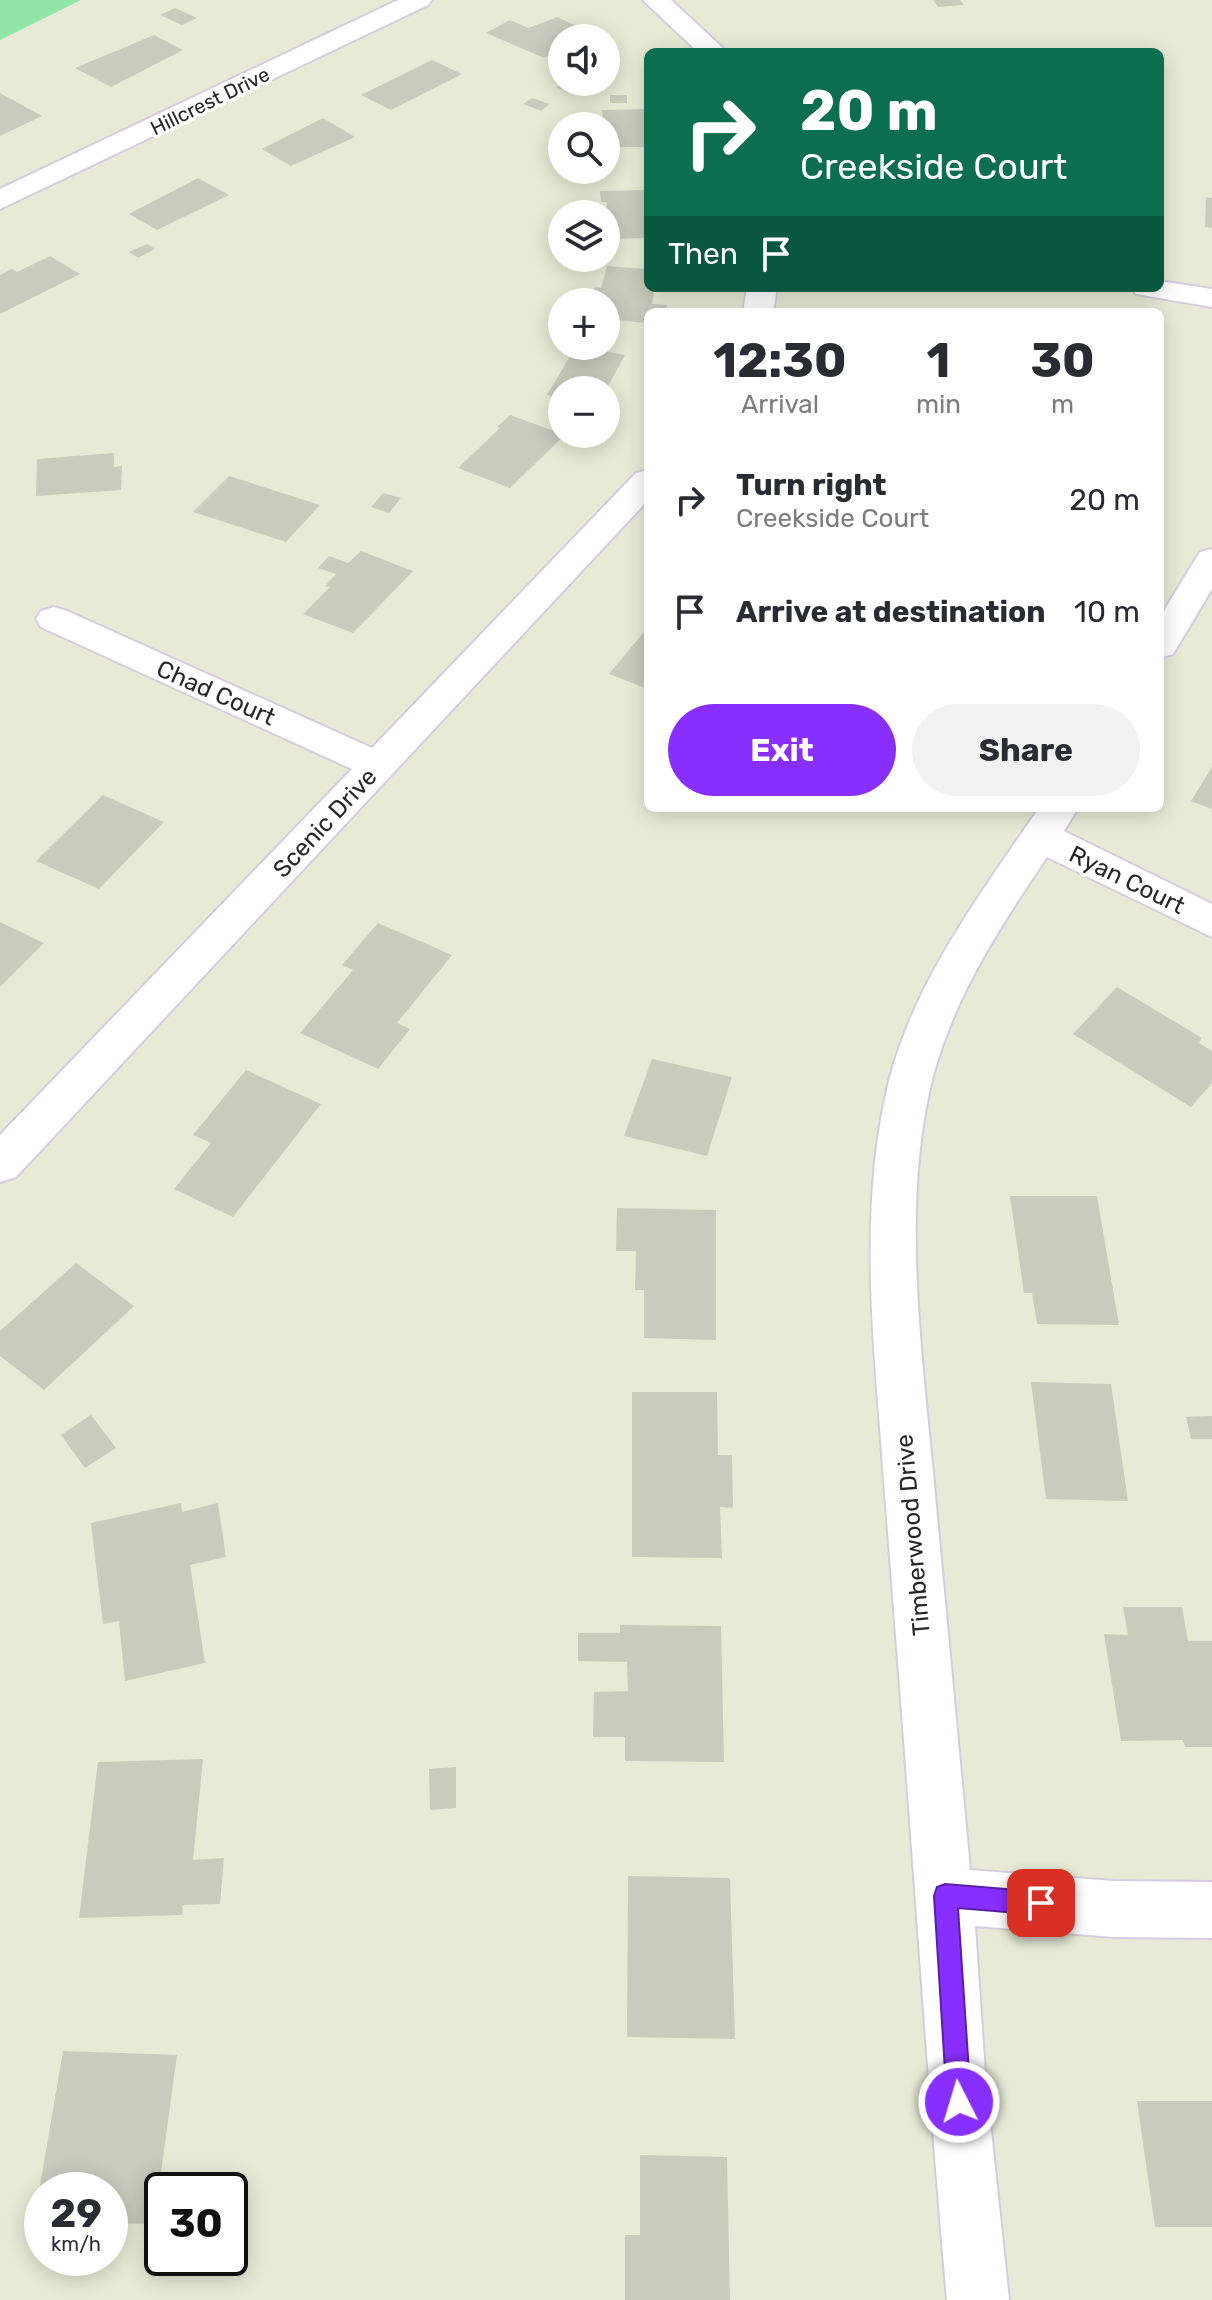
<!DOCTYPE html>
<meta charset="utf-8">
<style>
:root{--surface:#fff;--page:#f2f2f3;--text:#2b2b33;--muted:#7c7c81;--accent:#882fff}
body{margin:0;font-family:Rubik,sans-serif;background:var(--page);color:var(--text);height:100vh;display:flex;flex-direction:column;font-size:30px;white-space:nowrap}
*{box-sizing:border-box;margin:0}
p{font-size:26px;color:var(--muted)}
.icon{flex:none;width:44px;height:44px;fill:none;stroke:currentColor;stroke-width:2;stroke-linecap:round;stroke-linejoin:round}
.map{position:relative;flex:1;overflow:hidden}
.details{position:absolute;left:644px;top:308px;width:520px;height:504px;display:flex;flex-direction:column;background:var(--surface);border-radius:12px;box-shadow:0 4px 20px #0003}
.details>*{flex:none}
.hud{position:absolute;left:644px;top:48px;width:520px;height:244px;border-radius:12px;box-shadow:0 4px 20px #0003;background:#0b6e4f;color:#fff;overflow:hidden}
.fabs{position:absolute;left:548px;top:24px;display:grid;gap:16px}
.fabs a{display:grid;place-items:center;width:72px;height:72px;border-radius:50%;background:var(--surface);box-shadow:0 4px 20px #0003;font-size:40px}
.speed{position:absolute;left:24px;top:2172px;display:flex;gap:16px;font-size:40px;font-weight:700;text-align:center}
.speed>*{display:grid;place-content:center;width:104px;height:104px;border-radius:50%;background:var(--surface);box-shadow:0 4px 20px #0003;line-height:1}
.speed small{font-size:20px;font-weight:400}
.speed .limit{border:4px solid #111;border-radius:12px;background:#fff;color:#111}
.pin{position:absolute;display:grid;place-items:center;width:68px;height:68px;color:#fff;margin:-34px;border-radius:16px;box-shadow:0 4px 12px #0006}
.me{position:absolute;width:88px;margin:-44px;rotate:355deg;stroke-linejoin:round;filter:drop-shadow(0 0 6px #0008)}
.turn{display:flex;align-items:center;gap:28px;height:168px;padding:0 24px;font-size:36px}
.turn .icon{width:104px;height:104px;stroke-width:2.5}
.turn b{display:block;font-size:56px;line-height:68px}
.then{display:flex;align-items:center;height:76px;padding:0 24px;background:#0003;gap:16px;font-size:30px}
.eta{display:flex;justify-content:space-evenly;align-items:center;height:136px;text-align:center}
.eta b{font-size:48px;font-weight:700;line-height:56px}
.button{display:flex;gap:16px;margin-top:auto;padding:16px 24px}
.button a{flex:1;height:92px;border-radius:48px;background:var(--accent);color:#fff;font-size:32px;font-weight:700;line-height:92px;text-align:center}
.button a+a{background:var(--page);color:var(--text)}
ul{padding:0;list-style:none}
li{display:flex;align-items:center;gap:24px;height:112px;padding:0 24px}
li div{flex:1}
li b{display:block;font-size:30px}
li em{font-style:normal}
.map>svg:first-child{display:block}
</style>
<div class="map">
<svg width="1212" height="2300" viewBox="0 0 1212 2300">
<rect width="100%" height="100%" fill="#e7ebd6"/>
<polygon fill="#8fe6a6" points="0,0 81,0 0,40"/>
<g fill="#c9cbbd">
<polygon points="933,0 960,0 964,5 938,7"/>
<polygon points="175,8 197,18 182,25 160,15"/>
<polygon points="557,17 592,33 582,38 562,38 562,49 544,58 486,33 510,20 528,28"/>
<polygon points="154,35 183,50 111,87 75,68"/>
<polygon points="432,60 462,74 391,110 361,95"/>
<polygon points="566,82 572,82 584,88 571,94 556,87"/>
<polygon points="0,93 42,116 0,136"/>
<rect x="610" y="95" width="17" height="8"/>
<polygon points="532,98 550,104 541,111 523,104"/>
<polygon points="648,109 648,147 606,147 602,110"/>
<polygon points="323,118 355,137 291,166 262,149"/>
<polygon points="198,178 229,195 157,230 129,214"/>
<polygon points="648,190 648,238 606,239 607,202 601,202 600,191"/>
<polygon points="1206,197 1212,198 1212,228 1205,227"/>
<polygon points="147,244 155,249 138,258 129,252"/>
<polygon points="50,256 80,274 0,314 0,275 12,269 17,272"/>
<polygon points="607,266 648,269 648,288 654,293 652,304 667,305 666,312 648,312 648,323 606,319 606,302 591,302 595,287 601,288"/>
<polygon points="576,346 625,355 606,390 562,390 562,398 547,395"/>
<polygon points="510,415 565,435 510,488 458,468 500,428 497,427"/>
<polygon points="114,453 114,467 122,466 121,490 36,496 37,459"/>
<polygon points="229,476 320,505 286,542 193,512"/>
<polygon points="383,493 401,498 389,513 371,507"/>
<polygon points="361,551 413,571 353,633 303,614 330,587 325,586 336,574 318,568 329,556 348,563"/>
<polygon points="648,627 648,689 609,674"/>
<polygon points="1212,767 1212,809 1191,801"/>
<polygon points="103,795 164,822 99,889 36,861"/>
<polygon points="0,922 44,943 0,987"/>
<polygon points="378,923 452,955 397,1023 410,1029 378,1069 300,1033 353,970 342,965"/>
<polygon points="1117,987 1202,1038 1199,1043 1212,1051 1212,1083 1191,1107 1073,1034"/>
<polygon points="652,1059 732,1077 707,1156 624,1136"/>
<polygon points="246,1070 321,1104 233,1217 174,1189 211,1143 193,1135"/>
<polygon points="1010,1196 1097,1196 1119,1325 1037,1324 1032,1293 1024,1293"/>
<polygon points="617,1208 716,1210 716,1340 644,1338 644,1290 635,1290 636,1251 616,1251"/>
<polygon points="76,1263 134,1306 44,1390 0,1356 0,1331"/>
<polygon points="1031,1382 1111,1384 1128,1501 1046,1499"/>
<polygon points="632,1392 717,1392 718,1455 732,1455 733,1508 720,1507 722,1558 632,1557"/>
<polygon points="91,1415 116,1448 85,1468 61,1435"/>
<polygon points="1212,1416 1212,1439 1191,1439 1186,1417"/>
<polygon points="181,1503 182,1512 218,1503 226,1557 190,1565 205,1663 125,1681 119,1621 103,1624 91,1523"/>
<polygon points="1123,1607 1182,1607 1188,1641 1212,1641 1212,1747 1185,1747 1183,1740 1121,1741 1104,1634 1128,1635"/>
<polygon points="620,1625 721,1626 724,1762 625,1761 625,1737 593,1737 594,1692 628,1691 627,1662 578,1661 578,1633 620,1633"/>
<polygon points="203,1759 193,1860 224,1858 220,1904 183,1905 182,1915 79,1918 98,1762"/>
<polygon points="456,1767 456,1808 430,1810 429,1769"/>
<polygon points="628,1876 730,1878 735,2039 627,2037"/>
<polygon points="63,2051 177,2055 154,2224 110,2223 110,2190 42,2190 42,2222 34,2221"/>
<polygon points="1137,2101 1212,2101 1212,2227 1155,2227"/>
<polygon points="640,2155 727,2157 730,2300 625,2300 625,2235 640,2235"/>
</g>
<g fill="none" stroke-linecap="round" stroke-linejoin="round">
<g stroke="#d5cce1" stroke-width="4">
<g id="street">
<polygon points="398,0 432,0 428,5 0,209 0,189"/>
<polygon points="643,0 671,0 727,52 698,52"/>
<polygon points="1160,281 1212,289 1212,307 1136,294 1132,288 1160,288"/>
<polygon points="747,288 777,288 773,312 743,312"/>
<polygon points="648,470 648,500 16,1177 0,1182 0,1135 352,769 41,627 36,619 41,611 54,607 67,611 372,748 636,473"/>
<polygon points="1212,549 1212,589 1173,654 1160,658 1160,617 1200,552"/>
<path d="M1039,808H1078L1064,831L1212,904V937L1047,857C1001,925 955,995 933,1076C901,1199 921,1347 933,1473C945,1605 958,1738 970,1870L1114,1881L1212,1882V1938L1114,1937L975,1926L985,2073L1009,2300H947C927,2074 913,1849 895,1623C890,1554 884,1484 879,1415C870,1304 862,1186 890,1077C917,977 982,892 1039,808Z"/>
</g>
</g>
<use href="#street" fill="#fff" fill-rule="evenodd"/>
</g>
<polygon fill="#882fff" stroke="#581fa6" stroke-width="2" points="945,1884 1041,1892 1049,1895 1052,1903 1049,1912 1041,1915 958,1908 971,2102 968,2111 959,2115 950,2111 947,2102 934,1896 937,1887"/>
<g text-anchor="middle" dominant-baseline="central" stroke-width="7" stroke-linejoin="round" paint-order="stroke">
<g font-size="20" fill="#272727" stroke="#fff">
<text transform="translate(210 101) rotate(-26)">Hillcrest Drive</text>
</g>
<g font-size="24" fill="#272727" stroke="#fff">
<text transform="translate(216 693) rotate(24)">Chad Court</text>
<text transform="translate(325 823) rotate(-47)">Scenic Drive</text>
<text transform="translate(1127 880) rotate(26)">Ryan Court</text>
<text transform="translate(913 1535) rotate(-95)">Timberwood Drive</text>
</g>
</g>
</svg>
<div class="fabs">
<a><svg class="icon" aria-label="sound" viewBox="0 0 24 24"><path d="M4 9h4l5-4v14l-5-4H4zM17 9q2 3 0 6"/></svg></a>
<a><svg class="icon" aria-label="search" viewBox="0 0 24 24"><circle cx="10" cy="10" r="6"/><path d="M15 15l6 6"/></svg></a>
<a><svg class="icon" aria-label="layers" viewBox="0 0 24 24"><path d="M12 4l9 5-9 5-9-5zM3 14l9 5 9-5"/></svg></a>
<a>+</a>
<a>−</a>
</div>
<div class="speed"><div>29<small>km/h</small></div><div class="limit">30</div></div>
<div class="pin" style="left:1041px;top:1903px;background:#d93025"><svg class="icon" aria-label="arrive" viewBox="0 0 24 24"><path d="M6 21V4h12l-3 4 3 4H6"/></svg></div>
<svg class="me" style="left:959px;top:2102px" viewBox="-20 -20 40 40"><circle r="17" fill="#882fff" stroke="#fff" stroke-width="3"/><path d="M0-11L8 9 0 5-8 9z" fill="#fff"/></svg>
<div class="hud">
<div class="turn"><svg class="icon" aria-label="right" viewBox="0 0 24 24"><path d="M7 20v-9h11M14 6l5 5-5 5"/></svg><div><b>20 m</b>Creekside Court</div></div>
<div class="then">Then<svg class="icon" aria-label="arrive" viewBox="0 0 24 24"><path d="M6 21V4h12l-3 4 3 4H6"/></svg></div>
</div>
<section class="details">
<div class="eta">
<div><b>12:30</b><p>Arrival</p></div>
<div><b>1</b><p>min</p></div>
<div><b>30</b><p>m</p></div>
</div>
<ul>
<li><svg class="icon" aria-label="right" viewBox="0 0 24 24"><path d="M7 20v-9h11M14 6l5 5-5 5"/></svg><div><b>Turn right</b><p>Creekside Court</p></div><em>20 m</em></li>
<li><svg class="icon" aria-label="arrive" viewBox="0 0 24 24"><path d="M6 21V4h12l-3 4 3 4H6"/></svg><div><b>Arrive at destination</b></div><em>10 m</em></li>
</ul>
<div class="button"><a>Exit</a><a>Share</a></div>
</section>
</div>
